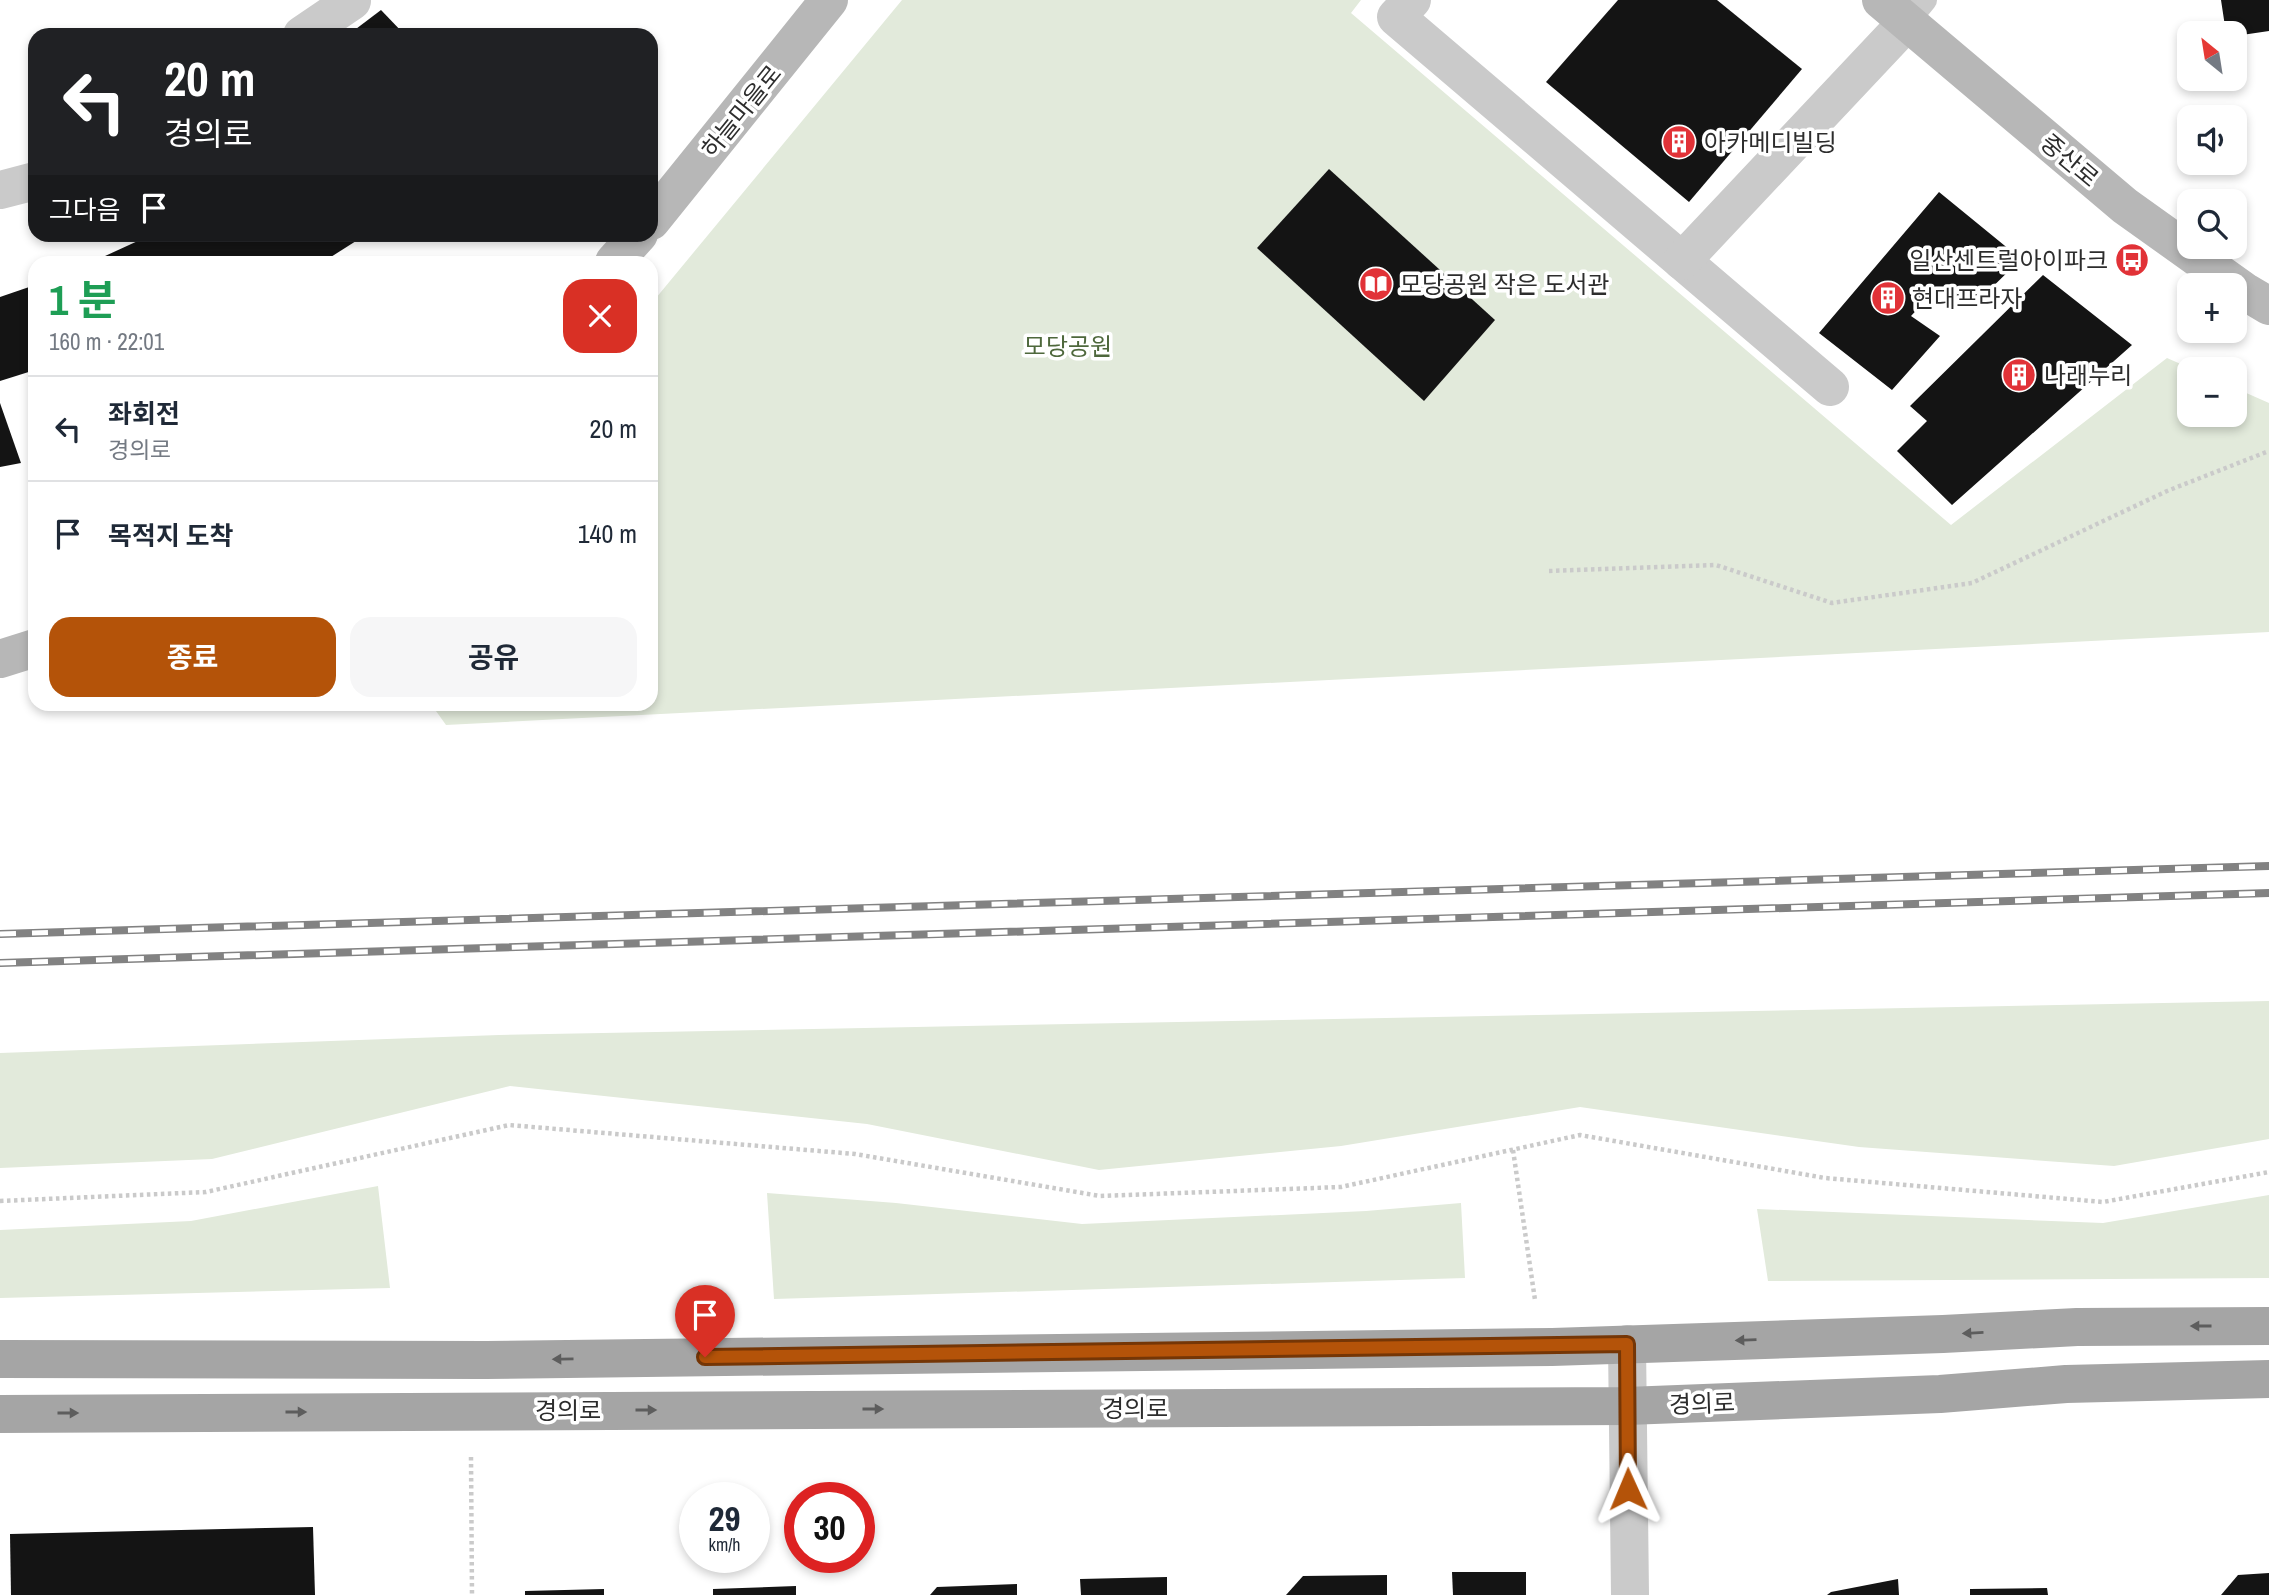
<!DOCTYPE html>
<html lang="ko">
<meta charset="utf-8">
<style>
:root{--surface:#fff;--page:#f6f6f7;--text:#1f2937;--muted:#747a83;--line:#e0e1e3;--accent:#b45309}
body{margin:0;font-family:"Archivo Narrow","Noto Sans KR",sans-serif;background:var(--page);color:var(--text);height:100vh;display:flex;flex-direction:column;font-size:26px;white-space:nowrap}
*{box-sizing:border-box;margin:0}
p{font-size:23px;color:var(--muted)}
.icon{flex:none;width:38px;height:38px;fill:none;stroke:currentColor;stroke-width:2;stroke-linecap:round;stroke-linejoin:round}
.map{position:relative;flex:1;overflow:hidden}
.drawer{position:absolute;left:28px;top:256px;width:630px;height:455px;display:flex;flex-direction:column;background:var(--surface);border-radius:21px;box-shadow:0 4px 10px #0003}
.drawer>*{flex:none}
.guide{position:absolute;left:28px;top:28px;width:630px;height:214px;border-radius:21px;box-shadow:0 4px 10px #0003;background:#202124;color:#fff;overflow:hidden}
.needle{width:46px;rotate:330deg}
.buttons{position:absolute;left:2177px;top:21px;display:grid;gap:14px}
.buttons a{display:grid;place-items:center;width:70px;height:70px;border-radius:14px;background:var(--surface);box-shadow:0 4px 10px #0003;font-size:35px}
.speed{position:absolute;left:679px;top:1482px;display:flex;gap:14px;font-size:35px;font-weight:700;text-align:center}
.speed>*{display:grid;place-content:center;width:91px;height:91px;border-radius:50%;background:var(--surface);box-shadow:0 4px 10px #0003;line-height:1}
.speed small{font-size:18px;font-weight:400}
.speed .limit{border:10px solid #d22;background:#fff;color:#111}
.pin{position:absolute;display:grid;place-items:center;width:60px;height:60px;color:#fff;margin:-72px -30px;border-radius:50% 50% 50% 0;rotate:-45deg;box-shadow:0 0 7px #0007}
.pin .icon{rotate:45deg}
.me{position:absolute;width:77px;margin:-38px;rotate:359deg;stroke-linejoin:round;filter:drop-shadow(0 0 5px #0008)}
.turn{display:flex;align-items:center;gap:24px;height:147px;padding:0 21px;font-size:32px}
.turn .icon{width:91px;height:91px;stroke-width:2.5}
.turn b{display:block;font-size:49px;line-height:60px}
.then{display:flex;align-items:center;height:66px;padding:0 21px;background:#0003;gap:14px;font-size:26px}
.round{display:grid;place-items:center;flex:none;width:74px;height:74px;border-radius:21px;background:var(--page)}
.head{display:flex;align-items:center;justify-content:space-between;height:119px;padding:0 21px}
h1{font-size:42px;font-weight:700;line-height:52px;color:#1e9e55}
.action{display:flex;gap:14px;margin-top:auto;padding:14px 21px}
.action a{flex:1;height:80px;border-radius:21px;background:var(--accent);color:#fff;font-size:28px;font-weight:700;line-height:80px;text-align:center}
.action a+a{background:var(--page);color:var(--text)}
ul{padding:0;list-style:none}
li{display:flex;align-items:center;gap:21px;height:105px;padding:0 21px;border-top:2px solid var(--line)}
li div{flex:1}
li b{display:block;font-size:26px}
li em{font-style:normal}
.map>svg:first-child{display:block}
</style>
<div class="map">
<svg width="2269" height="1595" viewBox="0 0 2269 1595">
<rect width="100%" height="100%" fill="#fff"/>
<g fill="#e2eadb">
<polygon points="902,0 1361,0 1351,13 1951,525 2167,358 2192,369 2189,369 2189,415 2235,415 2235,388 2269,403 2269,632 446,725 431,704 651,704 651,304"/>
<polygon points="2269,1001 2269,1139 2114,1166 1859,1147 1580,1107 1341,1146 1099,1170 867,1124 510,1086 212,1159 0,1168 0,1053 499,1035"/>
<polygon points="378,1186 390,1288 0,1298 0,1230 191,1221"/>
<polygon points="767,1193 896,1203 1082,1224 1366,1211 1461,1203 1465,1278 774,1299"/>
<polygon points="2269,1195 2269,1278 1768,1281 1757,1209 2103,1223"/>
</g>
<g fill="#141414">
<polygon points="1618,0 1717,0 1802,69 1689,202 1546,82"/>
<polygon points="2221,0 2269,0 2269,31 2235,36 2235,33 2226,33"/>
<polygon points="381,10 405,35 348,35"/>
<polygon points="1329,169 1495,320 1424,401 1257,248"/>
<polygon points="1939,192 2021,259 1970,309 1938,287 1911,316 1940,336 1892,390 1819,333"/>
<polygon points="153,234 367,234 323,262 92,262"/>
<polygon points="2043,275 2132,345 1952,505 1897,451 1927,421 1910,406"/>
<polygon points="35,285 35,370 0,381 0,297"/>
<polygon points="0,403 21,463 0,467"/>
<polygon points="313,1527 315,1595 11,1595 10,1534"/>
<polygon points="1452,1572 1526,1572 1526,1595 1453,1595"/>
<polygon points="2269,1573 2269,1595 2221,1595 2238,1575"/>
<polygon points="1387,1575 1387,1595 1286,1595 1303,1576"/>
<polygon points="1167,1577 1167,1595 1081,1595 1080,1579"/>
<polygon points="1898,1579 1899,1595 1827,1595 1831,1592"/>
<polygon points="1017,1584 1017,1595 930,1595 937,1587"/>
<polygon points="796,1586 796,1595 713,1595 713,1589"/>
<polygon points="2047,1588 2048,1595 1970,1595 1970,1589"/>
<polygon points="604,1589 604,1595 525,1595 525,1591"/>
</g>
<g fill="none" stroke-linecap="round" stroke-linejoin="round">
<g stroke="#cacaca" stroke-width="4.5" stroke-dasharray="3.5 3.5" stroke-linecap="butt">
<polyline points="1549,571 1716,565 1832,603 1972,583 2167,491 2269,451"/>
<polyline points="1513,1150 1535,1300"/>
<polyline points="0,1201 206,1192 509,1125 855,1154 1100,1196 1341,1187 1580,1135 1825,1178 2103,1202 2269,1172"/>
<polyline points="471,1457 472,1595"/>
</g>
<polyline stroke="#cacaca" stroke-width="24" points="1907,22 1925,0"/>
<g stroke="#cacaca" stroke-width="38">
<polyline points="1412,0 1396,17 1830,387"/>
<polyline points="302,35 352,1"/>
<polyline points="0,190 35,181"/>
<polyline points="1682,261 1907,22"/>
<polyline points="1627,1344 1630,1595"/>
</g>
<g stroke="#b7b7b7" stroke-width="38">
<polyline points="1881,0 2125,206 2244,291 2269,306"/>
<polyline points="651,221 829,0"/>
<polyline points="614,262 639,234"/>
<polyline points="0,659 35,648"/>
</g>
<g stroke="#a5a5a5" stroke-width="38">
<polyline points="0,1359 486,1360 1552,1347 1943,1334 2077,1327 2269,1326"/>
<polyline points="0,1414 1627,1406 1940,1394 2066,1384 2269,1379"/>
</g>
<g stroke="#828282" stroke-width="8">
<g id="rail">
<polyline points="0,934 2269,866"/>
<polyline points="0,963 2269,893"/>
</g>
</g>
<use href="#rail" stroke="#fff" stroke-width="5" stroke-dasharray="16" stroke-linecap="butt"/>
</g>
<defs><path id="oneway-solid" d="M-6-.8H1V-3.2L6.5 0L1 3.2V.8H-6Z" transform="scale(1.75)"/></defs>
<g fill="#5d5d5d">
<use href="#oneway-solid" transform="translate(2201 1326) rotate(180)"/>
<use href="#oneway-solid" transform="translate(1973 1333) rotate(177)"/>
<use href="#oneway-solid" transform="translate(1746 1340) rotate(178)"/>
<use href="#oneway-solid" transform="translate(563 1359) rotate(179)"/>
<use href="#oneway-solid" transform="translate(873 1409)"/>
<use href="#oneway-solid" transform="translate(646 1410)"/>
<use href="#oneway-solid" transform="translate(296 1412)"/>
<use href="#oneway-solid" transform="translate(68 1413)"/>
</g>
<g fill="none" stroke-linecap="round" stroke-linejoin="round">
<g stroke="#753606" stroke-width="18">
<polyline id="route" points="705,1357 1627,1344 1628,1489"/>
</g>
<use href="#route" stroke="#b45309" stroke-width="12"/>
</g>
<defs>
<g id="building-disc" transform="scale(1.75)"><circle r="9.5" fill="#e13237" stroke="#fff"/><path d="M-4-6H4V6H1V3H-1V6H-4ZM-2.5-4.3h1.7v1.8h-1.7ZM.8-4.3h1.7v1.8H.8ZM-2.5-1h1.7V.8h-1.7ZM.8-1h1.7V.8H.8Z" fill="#fff"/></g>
<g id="bus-disc" transform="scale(1.75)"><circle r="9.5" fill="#e13237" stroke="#fff"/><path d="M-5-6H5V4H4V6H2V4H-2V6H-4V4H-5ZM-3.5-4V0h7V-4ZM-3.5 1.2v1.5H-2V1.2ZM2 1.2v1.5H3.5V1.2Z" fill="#fff"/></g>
<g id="library-disc" transform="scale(1.75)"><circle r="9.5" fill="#e13237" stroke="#fff"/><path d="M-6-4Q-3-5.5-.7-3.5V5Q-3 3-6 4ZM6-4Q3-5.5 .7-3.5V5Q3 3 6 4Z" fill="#fff"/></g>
</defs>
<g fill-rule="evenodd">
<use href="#building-disc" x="1679" y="142"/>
<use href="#bus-disc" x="2132" y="260"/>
<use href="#library-disc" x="1376" y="284"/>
<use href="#building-disc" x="1888" y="298"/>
<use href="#building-disc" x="2019" y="375"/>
</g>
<g text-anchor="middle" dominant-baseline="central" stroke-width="7" stroke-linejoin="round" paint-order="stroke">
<g font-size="24" fill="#2d2d2d" stroke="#fff">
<text transform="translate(741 111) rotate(-51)">하늘마을로</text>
<text transform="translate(2070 160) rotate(40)">중산로</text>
<text transform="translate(1702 1403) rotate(-2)">경의로</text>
<text x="1135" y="1408">경의로</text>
<text x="568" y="1410">경의로</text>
</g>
<g font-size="24" fill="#2d2d2d" stroke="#fff" text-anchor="start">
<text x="1704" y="142">아카메디빌딩</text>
<text x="2108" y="260" text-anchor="end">일산센트럴아이파크</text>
<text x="1400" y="284">모당공원 작은 도서관</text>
<text x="1912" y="298">현대프라자</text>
<text x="2044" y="375">나래누리</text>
</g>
<g font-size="24" fill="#4e683c" stroke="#fff">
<text x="1068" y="346">모당공원</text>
</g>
</g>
</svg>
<div class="buttons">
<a><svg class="needle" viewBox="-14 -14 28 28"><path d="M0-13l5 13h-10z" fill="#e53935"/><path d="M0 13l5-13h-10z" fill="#747a83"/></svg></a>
<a><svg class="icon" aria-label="sound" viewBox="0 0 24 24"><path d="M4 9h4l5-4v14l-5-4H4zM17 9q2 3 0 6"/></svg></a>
<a><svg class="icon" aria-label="search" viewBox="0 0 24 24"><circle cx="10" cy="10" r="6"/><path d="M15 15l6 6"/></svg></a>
<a>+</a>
<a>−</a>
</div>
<div class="speed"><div>29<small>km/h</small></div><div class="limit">30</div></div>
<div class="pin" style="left:705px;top:1357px;background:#d93025"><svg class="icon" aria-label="arrive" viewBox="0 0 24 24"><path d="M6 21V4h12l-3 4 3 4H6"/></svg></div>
<svg class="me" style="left:1628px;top:1489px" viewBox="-20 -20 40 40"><path d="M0-17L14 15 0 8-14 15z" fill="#b45309" stroke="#fff" stroke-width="4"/></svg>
<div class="guide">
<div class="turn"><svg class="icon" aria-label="left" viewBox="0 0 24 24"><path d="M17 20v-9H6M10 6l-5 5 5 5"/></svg><div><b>20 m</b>경의로</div></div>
<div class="then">그다음<svg class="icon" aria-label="arrive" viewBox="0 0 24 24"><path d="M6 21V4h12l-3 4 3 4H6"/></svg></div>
</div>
<section class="drawer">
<div class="head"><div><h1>1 분</h1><p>160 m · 22:01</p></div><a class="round" style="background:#d93025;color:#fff"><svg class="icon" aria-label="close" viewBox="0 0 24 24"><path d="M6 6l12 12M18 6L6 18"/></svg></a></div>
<ul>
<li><svg class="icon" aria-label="left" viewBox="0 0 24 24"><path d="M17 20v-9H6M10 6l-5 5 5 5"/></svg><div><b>좌회전</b><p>경의로</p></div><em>20 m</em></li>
<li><svg class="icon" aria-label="arrive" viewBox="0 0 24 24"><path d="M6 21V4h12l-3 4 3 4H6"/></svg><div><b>목적지 도착</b></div><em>140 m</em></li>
</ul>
<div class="action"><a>종료</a><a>공유</a></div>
</section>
</div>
